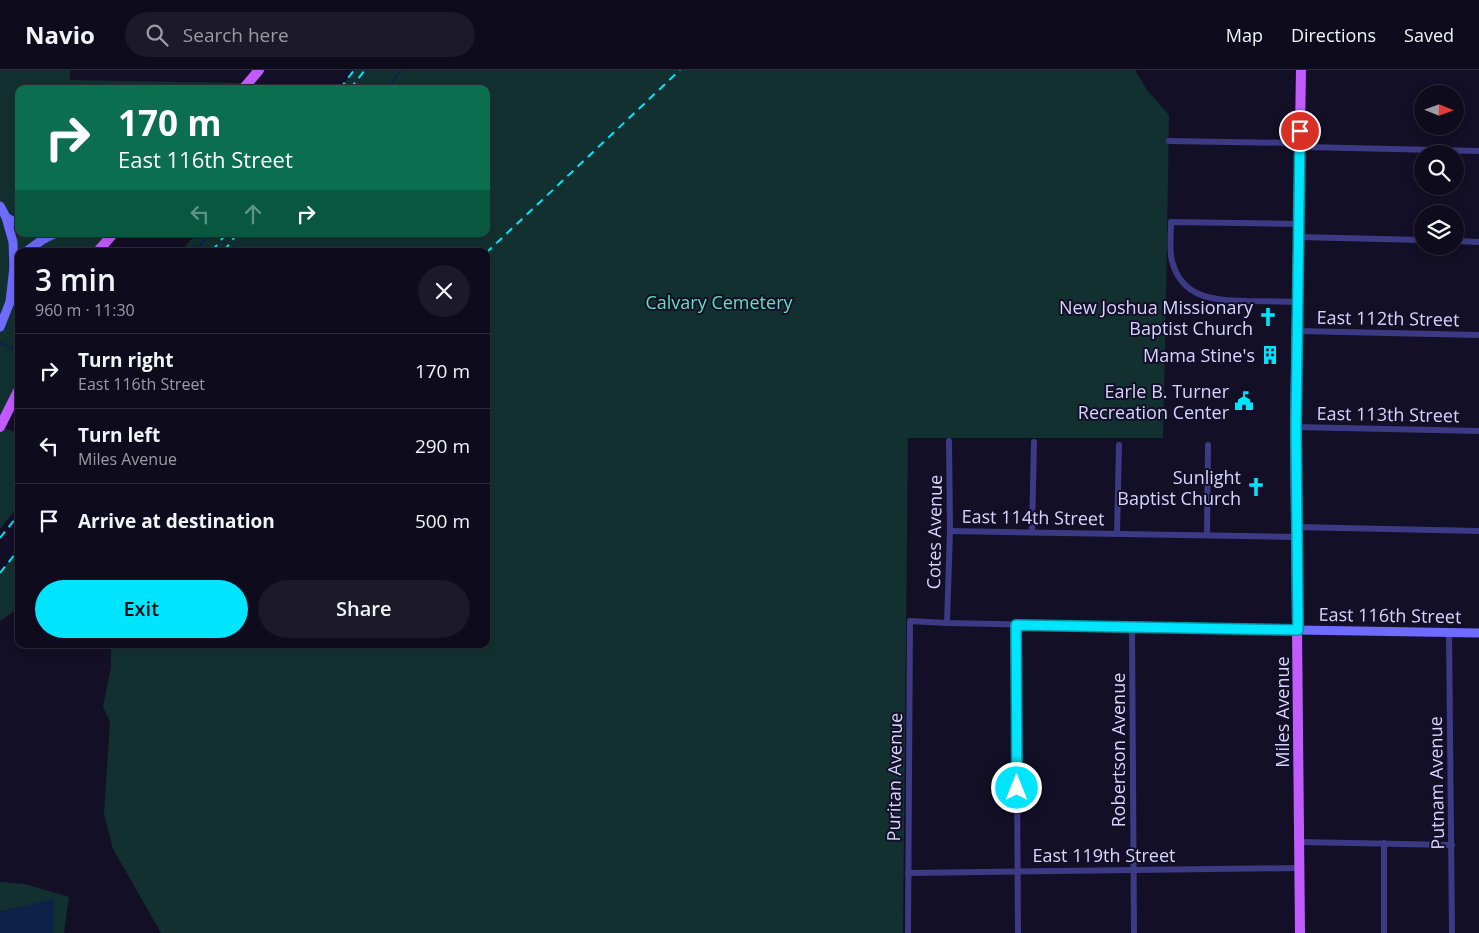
<!DOCTYPE html>
<meta charset="utf-8">
<style>
:root{--surface:#0e0b1c;--page:#1c1929;--text:#f1f3f6;--muted:#9b9ba3;--line:#2e2b3b;--accent:#00e5ff}
body{margin:0;font-family:"Open Sans",sans-serif;background:var(--page);color:var(--text);height:100vh;display:flex;flex-direction:column;font-size:19px;white-space:nowrap}
*{box-sizing:border-box;margin:0}
p{font-size:16px;color:var(--muted)}
.icon{flex:none;width:28px;height:28px;fill:none;stroke:currentColor;stroke-width:2;stroke-linecap:round;stroke-linejoin:round}
.map{position:relative;flex:1;overflow:hidden}
.side{position:absolute;left:15px;top:178px;width:475px;height:400px;display:flex;flex-direction:column;background:var(--surface);border-radius:10px;box-shadow:0 2px 8px #0003,0 0 0 1px var(--line)}
.side>*{flex:none}
.guide{position:absolute;left:15px;top:15px;width:475px;height:152px;border-radius:10px;box-shadow:0 2px 8px #0003,0 0 0 1px var(--line);background:#0b6e4f;color:#fff;overflow:hidden}
.needle{width:32px;rotate:91deg}
.buttons{position:absolute;left:1414px;top:15px;display:grid;gap:10px}
.buttons a{display:grid;place-items:center;width:50px;height:50px;border-radius:50%;background:var(--surface);box-shadow:0 2px 8px #0003,0 0 0 1px var(--line);font-size:25px}
.pin{position:absolute;display:grid;place-items:center;width:42px;height:42px;color:#fff;margin:-21px;border:2px solid #fff;border-radius:50%;box-shadow:0 1px 5px #0007}
.me{position:absolute;width:55px;margin:-28px;rotate:0deg;stroke-linejoin:round;filter:drop-shadow(0 0 4px #0008)}
.turn{display:flex;align-items:center;gap:18px;height:105px;padding:0 20px;font-size:22px}
.turn .icon{width:65px;height:65px;stroke-width:2.5}
.turn b{display:block;font-size:35px;line-height:42px}
.lanes{display:flex;align-items:center;height:48px;padding:0 20px;background:#0003;justify-content:center;gap:25px;direction:ltr}
.lanes .off{opacity:.35}
.round{display:grid;place-items:center;flex:none;width:52px;height:52px;border-radius:26px;background:var(--page)}
.headline{display:flex;align-items:center;justify-content:space-between;height:85px;padding:0 20px}
h1{font-size:30px;font-weight:600;line-height:38px}
.button{display:flex;gap:10px;margin-top:auto;padding:10px 20px}
.button a{flex:1;height:58px;border-radius:30px;background:var(--accent);color:#111;font-size:20px;font-weight:600;line-height:58px;text-align:center}
.button a+a{background:var(--page);color:var(--text)}
ul{padding:0;list-style:none}
li{display:flex;align-items:center;gap:15px;height:75px;padding:0 20px;border-top:1px solid var(--line)}
li div{flex:1}
li b{display:block;font-size:19px}
li em{font-style:normal}
header{display:flex;align-items:center;gap:30px;box-sizing:border-box;height:70px;padding:0 25px;background:var(--surface);border-bottom:1px solid var(--line)}
header strong{font-size:24px}
nav{display:flex;gap:28px;margin-inline-start:auto;font-size:18px}
.search{width:350px;height:45px;background:var(--page);display:flex;align-items:center;gap:12px;box-sizing:border-box;padding:0 18px;border-radius:28px;color:var(--muted);font-size:19px}
.map>svg:first-child{display:block}
</style>
<header>
<strong>Navio</strong>
<div class="search"><svg class="icon" aria-label="search" viewBox="0 0 24 24"><circle cx="10" cy="10" r="6"/><path d="M15 15l6 6"/></svg>Search here</div>
<nav><a>Map</a><a>Directions</a><a>Saved</a></nav>
</header>
<div class="map">
<svg width="1479" height="863" viewBox="0 0 1479 863">
<rect width="100%" height="100%" fill="#130f26"/>
<g fill="#12302f">
<polygon points="0,0 70,0 70,10 246,13 243,19 19,19 19,164 112,164 96,181 19,181 19,321 2,357 19,364 19,435 0,459"/>
<polygon points="354,0 1135,0 1147,20 1169,45 1166,233 1163,368 908,368 903,863 161,863 113,779 104,744 110,652 103,637 111,597 111,574 486,574 486,181 181,181 196,164 486,164 486,19 340,19"/>
<polygon points="19,479 19,538 0,551 0,503"/>
<polygon points="0,812 25,814 69,827 64,863 52,863 54,859 21,837 0,842"/>
</g>
<polygon fill="#0c2248" points="53,829 54,859 52,863 0,863 0,842"/>
<g fill="none" stroke-linecap="round" stroke-linejoin="round">
<g stroke="#0c2248" stroke-width="2">
<polyline points="387,19 401,0"/>
<polyline points="195,181 209,164"/>
<polyline points="0,273 19,281"/>
</g>
<g stroke="#3d3a85" stroke-width="6">
<polyline points="1169,71 1295,73 1306,77 1479,81"/>
<polyline points="1298,167 1422,170"/>
<polyline points="1455,171 1479,172"/>
<path d="M1297,232C1280,231 1264,231 1247,231C1214,230 1182,229 1172,191C1169,179 1171,164 1171,152L1298,154"/>
<polyline points="1297,261 1479,265"/>
<polyline points="1295,357 1479,361"/>
<polyline points="1296,457 1479,461"/>
<polyline points="950,461 1296,467"/>
<polyline points="1032,462 1034,372"/>
<polyline points="1117,464 1119,375"/>
<polyline points="1207,465 1208,375"/>
<polyline points="947,553 950,461 949,371"/>
<polyline points="1016,555 1018,863"/>
<polyline points="1132,557 1134,863"/>
<polyline points="1449,562 1452,863"/>
<polyline points="1299,772 1452,775"/>
<polyline points="908,803 1300,798"/>
<polyline points="908,863 910,551 947,553 1298,560"/>
<polyline points="1384,863 1384,773"/>
</g>
<g stroke="#6f6bff" stroke-width="9">
<polyline points="0,136 6,147 19,155"/>
<polyline points="6,147 13,172 14,197"/>
<polyline points="27,181 42,170 54,164"/>
<polyline points="0,257 10,232 14,197 19,192"/>
<polyline points="1298,560 1479,563"/>
</g>
<g stroke="#c25bff" stroke-width="10">
<polyline points="243,19 259,0"/>
<polyline points="98,181 113,164"/>
<polyline points="0,357 19,319"/>
<polyline points="1300,863 1295,357 1301,0"/>
</g>
<g stroke="#00e5ff" stroke-width="2" stroke-dasharray="8 6" stroke-linecap="butt">
<polyline points="340,19 354,0"/>
<polyline points="350,19 365,0"/>
<polyline points="212,181 226,164"/>
<polyline points="224,181 237,164"/>
<polyline points="486,183 680,0"/>
<polyline points="0,468 19,444"/>
<polyline points="0,503 19,479"/>
</g>
</g>
<g fill="none" stroke-linecap="round" stroke-linejoin="round">
<g stroke="#0095a6" stroke-width="12">
<polyline id="route" points="1017,718 1016,555 1298,560 1296,358 1300,61"/>
</g>
<use href="#route" stroke="#00e5ff" stroke-width="9"/>
</g>
<defs>
<g id="church-bare" transform="scale(1.5)"><path d="M-1.2-6h2.4v3.5h3.3v2.4h-3.3V6h-2.4V-.1h-3.3v-2.4h3.3Z" fill="#00e5ff" stroke="#130f26" stroke-width="2.5" paint-order="stroke"/></g>
<g id="building-bare" transform="scale(1.5)"><path d="M-4-6H4V6H1V3H-1V6H-4ZM-2.5-4.3h1.7v1.8h-1.7ZM.8-4.3h1.7v1.8H.8ZM-2.5-1h1.7V.8h-1.7ZM.8-1h1.7V.8H.8Z" fill="#00e5ff" stroke="#130f26" stroke-width="2.5" paint-order="stroke"/></g>
<g id="civic-bare" transform="scale(1.5)"><path d="M-.6-6.5H3V-4.5H.6V-3L4-1V1h2V6H-6V1h2V-1L-.6-3ZM-1.2 2.5V6h2.4V2.5Z" fill="#00e5ff" stroke="#130f26" stroke-width="2.5" paint-order="stroke"/></g>
</defs>
<g fill-rule="evenodd">
<use href="#church-bare" x="1268" y="247"/>
<use href="#building-bare" x="1270" y="285"/>
<use href="#civic-bare" x="1244" y="331"/>
<use href="#church-bare" x="1256" y="417"/>
</g>
<g text-anchor="middle" dominant-baseline="central" stroke-width="4" stroke-linejoin="round" paint-order="stroke">
<g font-size="18" fill="#5fe0c0" stroke="#130f26">
<text x="719" y="232">Calvary Cemetery</text>
</g>
<g font-size="18" fill="#d9d4ff" stroke="#130f26" text-anchor="end">
<text x="1253" y="237">New Joshua Missionary<tspan x="1253" dy="21">Baptist Church</tspan></text>
<text x="1255" y="285">Mama Stine's</text>
<text x="1229" y="321">Earle B. Turner<tspan x="1229" dy="21">Recreation Center</tspan></text>
<text x="1241" y="407">Sunlight<tspan x="1241" dy="21">Baptist Church</tspan></text>
</g>
<g font-size="18" fill="#d9d4ff" stroke="#130f26">
<text transform="translate(1388 248) rotate(1)">East 112th Street</text>
<text transform="translate(1388 344) rotate(1)">East 113th Street</text>
<text transform="translate(1033 447) rotate(1)">East 114th Street</text>
<text transform="translate(934 462) rotate(-89)">Cotes Avenue</text>
<text transform="translate(1390 545) rotate(1)">East 116th Street</text>
<text transform="translate(1282 642) rotate(-90)">Miles Avenue</text>
<text transform="translate(1118 680) rotate(-90)">Robertson Avenue</text>
<text transform="translate(894 707) rotate(-89)">Puritan Avenue</text>
<text transform="translate(1436 713) rotate(-91)">Putnam Avenue</text>
<text x="1104" y="785">East 119th Street</text>
</g>
</g>
</svg>
<div class="buttons">
<a><svg class="needle" viewBox="-14 -14 28 28"><path d="M0-13l5 13h-10z" fill="#e53935"/><path d="M0 13l5-13h-10z" fill="#9b9ba3"/></svg></a>
<a><svg class="icon" aria-label="search" viewBox="0 0 24 24"><circle cx="10" cy="10" r="6"/><path d="M15 15l6 6"/></svg></a>
<a><svg class="icon" aria-label="layers" viewBox="0 0 24 24"><path d="M12 4l9 5-9 5-9-5zM3 14l9 5 9-5"/></svg></a>
</div>
<div class="pin" style="left:1300px;top:61px;background:#d93025"><svg class="icon" aria-label="arrive" viewBox="0 0 24 24"><path d="M6 21V4h12l-3 4 3 4H6"/></svg></div>
<svg class="me" style="left:1017px;top:718px" viewBox="-20 -20 40 40"><circle r="17" fill="#00e5ff" stroke="#fff" stroke-width="3"/><path d="M0-11L8 9 0 5-8 9z" fill="#fff"/></svg>
<div class="guide">
<div class="turn"><svg class="icon" aria-label="right" viewBox="0 0 24 24"><path d="M7 20v-9h11M14 6l5 5-5 5"/></svg><div><b>170 m</b>East 116th Street</div></div>
<div class="lanes"><svg class="icon off" aria-label="left" viewBox="0 0 24 24"><path d="M17 20v-9H6M10 6l-5 5 5 5"/></svg><svg class="icon off" aria-label="ahead" viewBox="0 0 24 24"><path d="M12 20V5M6 11l6-6 6 6"/></svg><svg class="icon" aria-label="right" viewBox="0 0 24 24"><path d="M7 20v-9h11M14 6l5 5-5 5"/></svg></div>
</div>
<section class="side">
<div class="headline"><div><h1>3 min</h1><p>960 m · 11:30</p></div><a class="round"><svg class="icon" aria-label="close" viewBox="0 0 24 24"><path d="M6 6l12 12M18 6L6 18"/></svg></a></div>
<ul>
<li><svg class="icon" aria-label="right" viewBox="0 0 24 24"><path d="M7 20v-9h11M14 6l5 5-5 5"/></svg><div><b>Turn right</b><p>East 116th Street</p></div><em>170 m</em></li>
<li><svg class="icon" aria-label="left" viewBox="0 0 24 24"><path d="M17 20v-9H6M10 6l-5 5 5 5"/></svg><div><b>Turn left</b><p>Miles Avenue</p></div><em>290 m</em></li>
<li><svg class="icon" aria-label="arrive" viewBox="0 0 24 24"><path d="M6 21V4h12l-3 4 3 4H6"/></svg><div><b>Arrive at destination</b></div><em>500 m</em></li>
</ul>
<div class="button"><a>Exit</a><a>Share</a></div>
</section>
</div>
